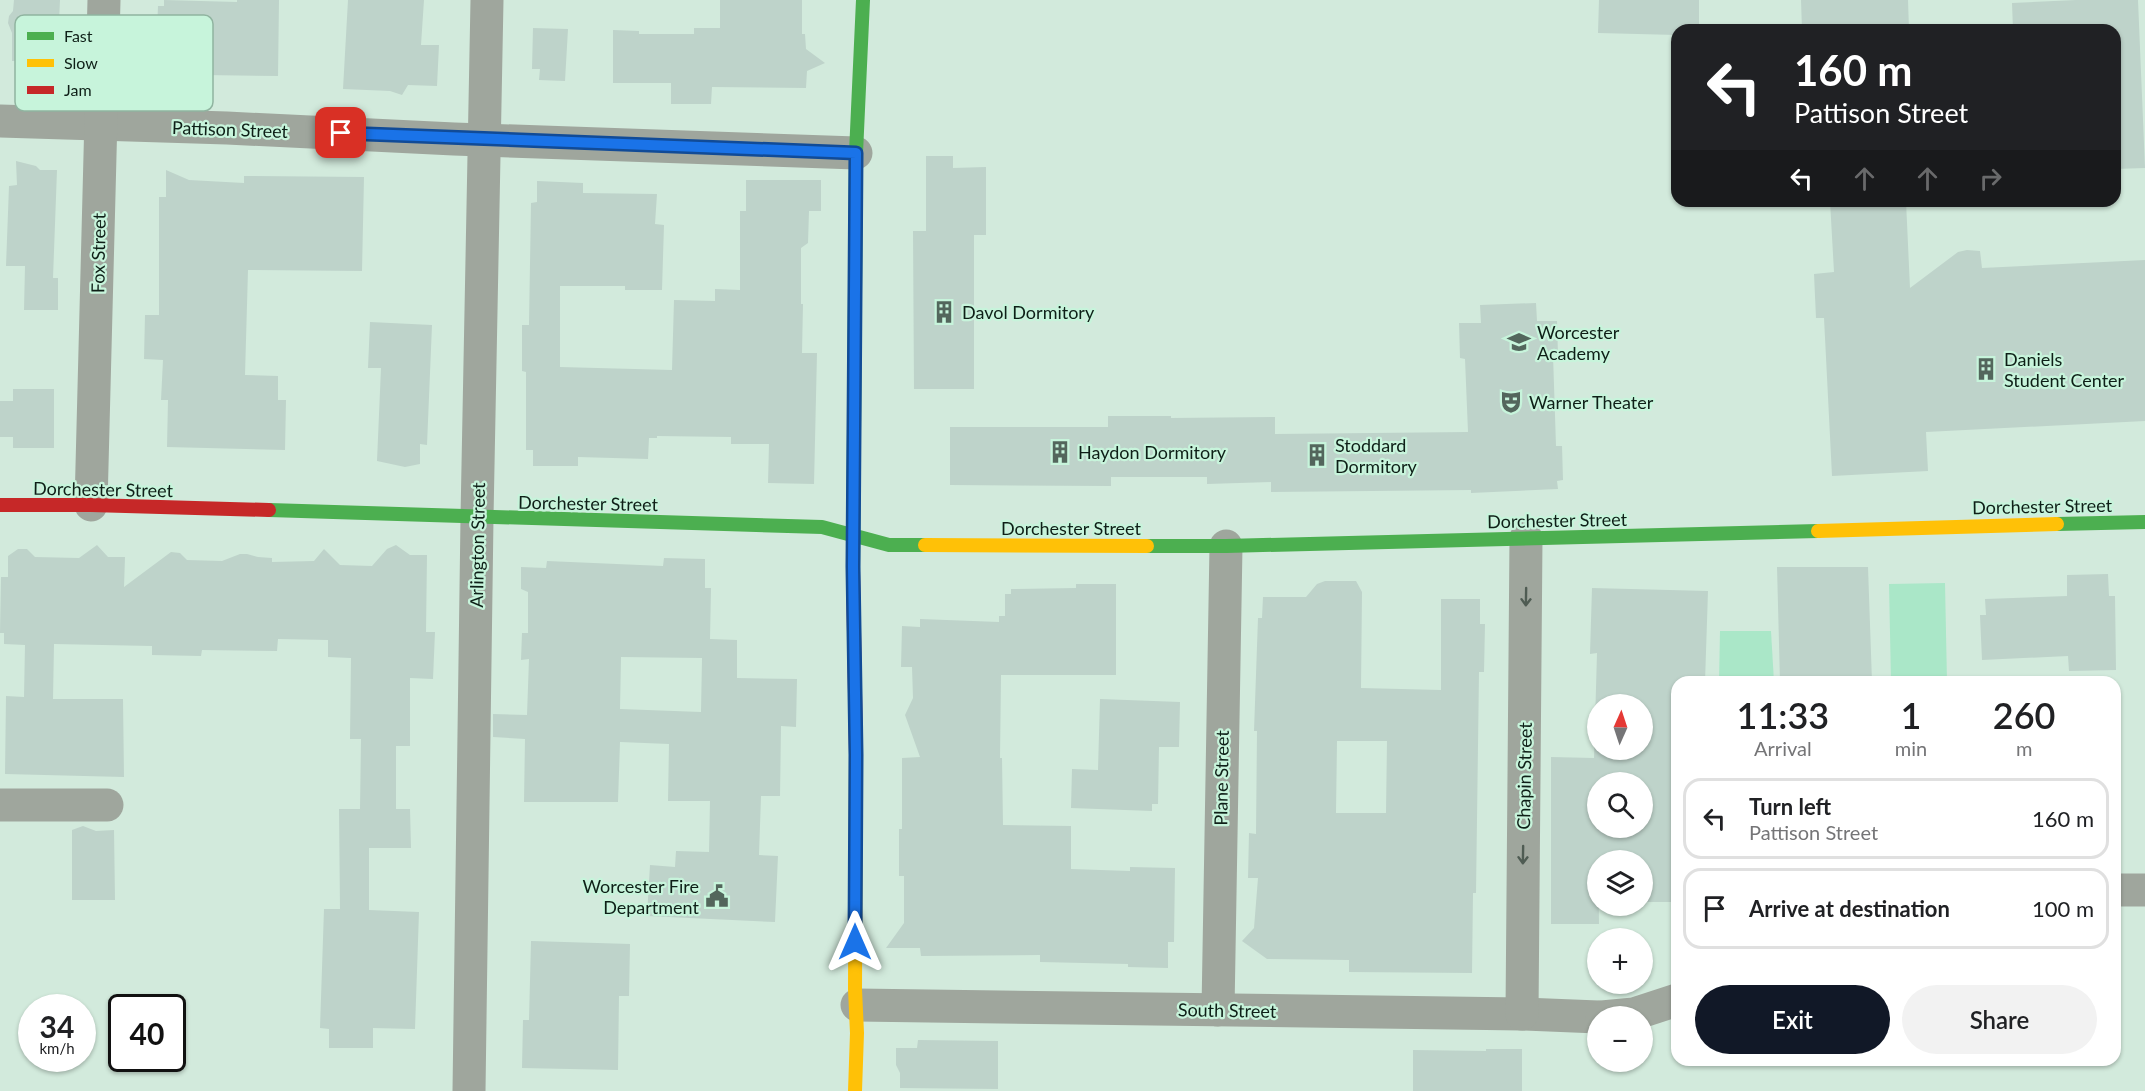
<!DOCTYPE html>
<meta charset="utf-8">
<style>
:root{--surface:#fff;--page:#f2f2f2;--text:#202124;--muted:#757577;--line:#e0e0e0;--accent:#111827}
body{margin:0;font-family:Lato,sans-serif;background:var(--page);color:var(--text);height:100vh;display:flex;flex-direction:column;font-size:22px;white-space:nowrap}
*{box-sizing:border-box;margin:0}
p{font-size:20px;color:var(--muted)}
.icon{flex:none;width:33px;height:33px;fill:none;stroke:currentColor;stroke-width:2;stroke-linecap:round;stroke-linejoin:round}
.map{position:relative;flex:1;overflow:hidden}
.side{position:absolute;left:1671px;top:676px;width:450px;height:390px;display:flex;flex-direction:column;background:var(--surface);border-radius:18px;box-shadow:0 2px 4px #0004}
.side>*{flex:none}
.top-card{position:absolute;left:1671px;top:24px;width:450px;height:183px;border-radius:18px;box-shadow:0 2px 4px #0004;background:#202124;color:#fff;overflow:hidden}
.needle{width:39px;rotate:3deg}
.buttons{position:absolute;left:1587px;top:694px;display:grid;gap:12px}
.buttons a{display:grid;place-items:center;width:66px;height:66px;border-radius:50%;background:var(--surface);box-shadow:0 2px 4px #0004;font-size:30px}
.speed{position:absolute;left:18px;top:994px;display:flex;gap:12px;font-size:30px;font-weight:700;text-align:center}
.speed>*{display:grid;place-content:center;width:78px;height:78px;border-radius:50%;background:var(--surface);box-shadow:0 2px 4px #0004;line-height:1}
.speed small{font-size:15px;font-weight:400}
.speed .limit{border:3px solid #111;border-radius:9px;background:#fff;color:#111}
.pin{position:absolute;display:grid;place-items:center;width:51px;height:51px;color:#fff;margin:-26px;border-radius:12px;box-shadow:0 3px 9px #0006}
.me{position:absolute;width:66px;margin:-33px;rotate:0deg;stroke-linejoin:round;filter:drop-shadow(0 0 4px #0008)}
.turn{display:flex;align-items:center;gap:21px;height:126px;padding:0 24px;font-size:27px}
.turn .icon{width:78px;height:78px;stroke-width:2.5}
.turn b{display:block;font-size:42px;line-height:51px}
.lanes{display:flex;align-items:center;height:57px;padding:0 24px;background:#0003;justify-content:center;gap:30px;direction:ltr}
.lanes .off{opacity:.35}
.eta{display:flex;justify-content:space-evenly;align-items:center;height:102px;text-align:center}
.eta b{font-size:36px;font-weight:600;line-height:42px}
.action{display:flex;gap:12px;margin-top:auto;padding:12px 24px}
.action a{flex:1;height:69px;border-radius:36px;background:var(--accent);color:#fff;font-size:24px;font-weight:600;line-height:69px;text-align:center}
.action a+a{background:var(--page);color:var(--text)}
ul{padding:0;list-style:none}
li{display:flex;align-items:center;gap:18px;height:81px;margin:0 12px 9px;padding:0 12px;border:3px solid var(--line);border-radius:18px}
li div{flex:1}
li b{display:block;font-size:22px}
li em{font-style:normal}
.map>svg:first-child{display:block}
</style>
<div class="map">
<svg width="2145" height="1091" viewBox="0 0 2145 1091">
<rect width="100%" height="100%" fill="#d2eadc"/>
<g fill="#aae7c8">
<polygon points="1945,583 1947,682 1891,682 1889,584"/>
<polygon points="1720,631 1771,631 1774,682 1719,682"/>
</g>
<g fill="#bed3ca" fill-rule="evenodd">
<polygon points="14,0 60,0 58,43 78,73 58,78 52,77 47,73 19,72 19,61 12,61 12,33 8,23 9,16 13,11"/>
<polygon points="164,0 237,2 237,0 279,0 278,76 204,75 204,79 173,77 174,71 162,70 163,57 156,57 158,6 164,6"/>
<polygon points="348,0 424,0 421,45 439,45 437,86 408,85 402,95 390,91 343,89"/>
<polygon points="720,0 802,0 802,34 805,34 806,49 825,63 807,71 806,88 712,87 711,104 671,104 671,83 613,83 613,30 639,31 639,34 694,34 694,28 720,28"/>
<polygon points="1599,0 1699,0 1699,30 1677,30 1677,35 1598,33"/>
<polygon points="1801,0 1908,0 1909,30 1802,30"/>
<polygon points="2076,0 2138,0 2145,168 2115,169 2115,30 2013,30 2012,3"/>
<polygon points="533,28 568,29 565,81 539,80 540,69 532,69"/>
<polygon points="926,156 953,156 953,168 986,167 986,235 974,235 974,389 914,389 913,231 926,231"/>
<polygon points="16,161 36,166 40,170 57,170 53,278 58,278 58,310 24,310 25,266 6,266 9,186 17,185"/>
<polygon points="166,170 189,180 244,183 244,176 364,177 362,271 248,270 245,375 278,376 278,400 286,400 285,450 167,447 168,400 161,400 163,360 144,359 145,315 159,315 159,197 166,197"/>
<polygon points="746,180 821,180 821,211 809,211 808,243 801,248 801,304 803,304 802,353 817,353 814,484 768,483 769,444 731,444 731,437 657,436 657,438 649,438 648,459 578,457 578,466 533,466 533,450 526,450 526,372 522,371 522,325 529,325 531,203 537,202 537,181 583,183 583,193 657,194 655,224 664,225 662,290 625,290 625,286 560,286 560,367 672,370 674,300 715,301 715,289 740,290 740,211 746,211"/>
<polygon points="1830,201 1906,201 1910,288 1958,252 1967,250 1980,251 1982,268 2145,260 2145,421 1926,432 1928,471 1832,476 1824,318 1816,318 1814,274 1834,272"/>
<polygon points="1536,303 1537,321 1557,321 1558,355 1553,355 1556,446 1562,446 1563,480 1557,481 1558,489 1471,493 1471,490 1271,492 1271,482 1207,484 1207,477 1111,477 1111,486 950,485 950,427 1108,427 1108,416 1171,416 1171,418 1275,417 1275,434 1468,432 1465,359 1460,358 1459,323 1481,323 1480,305"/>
<polygon points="370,322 432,325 427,445 420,444 420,464 405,467 377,461 381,368 368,368"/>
<polygon points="13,389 54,389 54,448 13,448 13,437 0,437 0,401 13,401"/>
<polygon points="97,545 108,557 125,557 124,587 171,552 180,553 187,560 222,561 240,554 247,554 258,557 272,558 272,562 314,561 324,549 340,565 372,566 387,549 396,545 410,555 427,555 426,632 435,632 433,679 410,678 410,746 396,746 396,809 410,809 411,848 369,848 369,910 419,912 415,1029 373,1028 373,1048 329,1048 329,1029 320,1028 324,909 340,909 339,809 360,809 361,739 350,739 351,658 328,657 328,640 278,639 277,651 202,650 201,656 152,655 152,646 54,644 53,699 123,699 124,777 5,774 6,696 24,697 25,645 4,644 4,633 0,633 1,577 8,577 8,556 18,549 27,549 35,557 79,558"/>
<path d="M664,558L705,559V588H711L710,639L737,640V678L797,679L796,727L781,726L780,796H761L759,855L778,856L775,922L647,916L650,865L675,867L676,851L709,852L710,801H668L669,744L620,742L618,802H524L525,739L493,737V714L527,715L529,659L521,660L522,633H528V592L521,589V567L546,568L547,561L663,566ZM621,657L702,658L701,712L620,709Z"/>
<polygon points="1777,567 1868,567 1872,682 1780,682"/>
<polygon points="2108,574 2109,596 2115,596 2116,670 2069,671 2068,656 1982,660 1980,615 1986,615 1985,599 2067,596 2067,575"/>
<path d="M1325,581H1356L1362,592L1361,688L1441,690V599H1480V624H1485L1484,672H1479L1476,893H1473L1472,973L1349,972V960L1267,959L1242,941L1254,928L1258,878H1248L1249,833L1256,834L1257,731H1254L1258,618H1262L1263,597H1306L1317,584ZM1337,741H1387L1386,813H1336Z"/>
<polygon points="1076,584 1116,584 1116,675 1001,675 1000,758 1002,758 1003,825 1071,826 1071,869 1130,871 1130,867 1175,868 1174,942 1168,942 1168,968 1128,967 1128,964 1040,962 1040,955 921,956 920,948 886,948 904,923 904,876 899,876 899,829 902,829 902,758 920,757 905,715 913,698 912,667 901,667 902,626 920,627 920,619 999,622 999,616 1005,616 1005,594 1011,594 1011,589 1076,588"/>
<path d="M1592,588L1708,591L1705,682H1677V741H1672V800H1677V902H1642V861H1598L1599,924H1551V757L1594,758L1597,653L1590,654ZM1598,705H1642V750H1598ZM1598,783H1642V828H1598Z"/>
<polygon points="1100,699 1180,702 1179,747 1159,747 1158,804 1152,804 1152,811 1071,808 1072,769 1098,770"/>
<polygon points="83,826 96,831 114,830 115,900 72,900 72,830"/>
<polygon points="531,941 630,944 629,996 619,996 618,1070 522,1068 523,1020 529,1020"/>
<polygon points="918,1040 998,1041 998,1089 900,1088 900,1073 896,1065 896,1048 917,1048"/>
<polygon points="1486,1049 1522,1049 1522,1091 1413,1091 1413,1050 1486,1051"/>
</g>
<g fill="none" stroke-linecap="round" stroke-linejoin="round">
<g stroke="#9fa69d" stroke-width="33">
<polyline points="0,121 227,128 454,139 856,153"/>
<polyline points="91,505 104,0"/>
<polyline points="0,805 107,805"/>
<polyline points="2115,890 2145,890"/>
<polyline points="857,1005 1522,1014 1598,1017"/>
<polyline points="1218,1010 1226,546"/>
<polyline points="1522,1014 1526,538"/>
<polyline points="1602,1017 1634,1014 1677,1000"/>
<polyline points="469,1091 477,518 487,0"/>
</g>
<g stroke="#4caf50" stroke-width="14">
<polyline points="269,510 822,527 889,545 925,545"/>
<polyline points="2057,524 2145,522"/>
<polyline points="1147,546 1226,546 1818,531"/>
<polyline points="853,571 856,153 863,0"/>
</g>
<g stroke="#ffc107" stroke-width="14">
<polyline points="1818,531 2057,524"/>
<polyline points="925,545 1147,546"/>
<polyline points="855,1091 857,1033 855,989 856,754"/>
</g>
<g stroke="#c62828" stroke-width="14">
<polyline points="0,505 91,505 269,510"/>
<polyline points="853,571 856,754"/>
</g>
</g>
<defs><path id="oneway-shaft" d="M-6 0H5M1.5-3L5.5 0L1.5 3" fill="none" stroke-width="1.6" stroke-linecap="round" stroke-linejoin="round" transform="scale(1.5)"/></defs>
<g stroke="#4f5c53">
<use href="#oneway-shaft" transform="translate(1526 597) rotate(91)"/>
<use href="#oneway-shaft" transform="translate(1523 855) rotate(91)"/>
</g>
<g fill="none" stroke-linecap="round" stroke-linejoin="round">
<g stroke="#114b97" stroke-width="15">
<polyline id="route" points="341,133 856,153 853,567 856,755 855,942"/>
</g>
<use href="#route" stroke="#1a73e8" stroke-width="10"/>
</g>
<defs>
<g id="building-bare" transform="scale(1.8)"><path d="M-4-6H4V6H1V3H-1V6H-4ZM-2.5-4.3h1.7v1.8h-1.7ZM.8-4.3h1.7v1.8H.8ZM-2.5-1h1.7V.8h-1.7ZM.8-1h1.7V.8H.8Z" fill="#53665c" stroke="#c7f4db" stroke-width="2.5" paint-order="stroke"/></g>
<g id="school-bare" transform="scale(1.8)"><path d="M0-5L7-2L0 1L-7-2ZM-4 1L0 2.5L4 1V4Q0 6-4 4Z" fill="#53665c" stroke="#c7f4db" stroke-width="2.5" paint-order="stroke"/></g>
<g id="theatre-bare" transform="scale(1.8)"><path d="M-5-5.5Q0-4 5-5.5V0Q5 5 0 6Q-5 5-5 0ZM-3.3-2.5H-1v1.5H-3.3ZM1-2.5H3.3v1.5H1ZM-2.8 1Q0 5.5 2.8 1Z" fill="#53665c" stroke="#c7f4db" stroke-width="2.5" paint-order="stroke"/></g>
<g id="civic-bare" transform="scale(1.8)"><path d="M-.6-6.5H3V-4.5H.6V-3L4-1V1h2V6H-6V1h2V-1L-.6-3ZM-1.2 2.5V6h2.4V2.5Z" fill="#53665c" stroke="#c7f4db" stroke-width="2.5" paint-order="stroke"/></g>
</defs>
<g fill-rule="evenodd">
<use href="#building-bare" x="944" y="312"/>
<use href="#school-bare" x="1519" y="342"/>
<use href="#building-bare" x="1986" y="369"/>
<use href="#theatre-bare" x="1511" y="402"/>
<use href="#building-bare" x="1060" y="452"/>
<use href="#building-bare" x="1317" y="455"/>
<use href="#civic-bare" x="717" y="896"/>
</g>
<g text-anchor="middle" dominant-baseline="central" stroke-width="4.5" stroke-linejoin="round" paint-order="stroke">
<g font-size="18" fill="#0e1f17" stroke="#c7f4db">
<text transform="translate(230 129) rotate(2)">Pattison Street</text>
<text transform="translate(98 253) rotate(-89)">Fox Street</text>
<text transform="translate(103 489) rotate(1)">Dorchester Street</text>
<text transform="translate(588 503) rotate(1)">Dorchester Street</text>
<text transform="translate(2042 506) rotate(-1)">Dorchester Street</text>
<text transform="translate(1557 520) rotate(-1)">Dorchester Street</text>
<text x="1071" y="528">Dorchester Street</text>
<text transform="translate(477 545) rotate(-89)">Arlington Street</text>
<text transform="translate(1524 776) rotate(-89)">Chapin Street</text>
<text transform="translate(1221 778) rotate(-89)">Plane Street</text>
<text transform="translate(1227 1010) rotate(1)">South Street</text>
</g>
<g font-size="18" fill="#0e1f17" stroke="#c7f4db" text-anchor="start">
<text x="962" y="312">Davol Dormitory</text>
<text x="1537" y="332">Worcester<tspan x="1537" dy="21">Academy</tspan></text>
<text x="2004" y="359">Daniels<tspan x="2004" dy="21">Student Center</tspan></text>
<text x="1529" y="402">Warner Theater</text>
<text x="1335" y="445">Stoddard<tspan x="1335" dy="21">Dormitory</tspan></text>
<text x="1078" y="452">Haydon Dormitory</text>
<text x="699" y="886" text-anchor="end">Worcester Fire<tspan x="699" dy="21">Department</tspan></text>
</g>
</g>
<rect x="15" y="15" width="198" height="96" rx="9" fill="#c7f4db" stroke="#90b4a0" stroke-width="1.5"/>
<rect x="27" y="32" width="27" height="8" fill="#4caf50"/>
<rect x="27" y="59" width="27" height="8" fill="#ffc107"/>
<rect x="27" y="86" width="27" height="8" fill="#c62828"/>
<g font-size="16" fill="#0e1f17">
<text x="64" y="42">Fast</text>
<text x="64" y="69">Slow</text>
<text x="64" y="96">Jam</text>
</g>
</svg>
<div class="buttons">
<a><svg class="needle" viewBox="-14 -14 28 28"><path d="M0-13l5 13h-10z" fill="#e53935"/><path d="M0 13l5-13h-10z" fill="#757577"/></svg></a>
<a><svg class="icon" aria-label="search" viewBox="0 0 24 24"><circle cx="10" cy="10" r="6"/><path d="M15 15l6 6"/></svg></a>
<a><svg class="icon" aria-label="layers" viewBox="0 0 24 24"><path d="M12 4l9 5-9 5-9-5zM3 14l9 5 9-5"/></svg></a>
<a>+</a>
<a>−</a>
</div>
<div class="speed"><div>34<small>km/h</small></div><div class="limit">40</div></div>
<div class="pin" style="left:341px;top:133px;background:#d93025"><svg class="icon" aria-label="arrive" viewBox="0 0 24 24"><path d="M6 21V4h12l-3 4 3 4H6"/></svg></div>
<svg class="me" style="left:855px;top:942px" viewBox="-20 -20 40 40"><path d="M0-17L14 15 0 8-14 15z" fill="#1a73e8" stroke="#fff" stroke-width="4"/></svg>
<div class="top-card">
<div class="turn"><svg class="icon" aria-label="left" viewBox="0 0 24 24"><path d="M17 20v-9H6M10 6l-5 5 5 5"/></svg><div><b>160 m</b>Pattison Street</div></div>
<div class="lanes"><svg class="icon" aria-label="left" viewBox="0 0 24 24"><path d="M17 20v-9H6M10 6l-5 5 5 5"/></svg><svg class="icon off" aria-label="ahead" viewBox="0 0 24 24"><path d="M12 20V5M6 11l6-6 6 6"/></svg><svg class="icon off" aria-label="ahead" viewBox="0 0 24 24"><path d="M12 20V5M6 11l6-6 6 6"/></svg><svg class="icon off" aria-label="right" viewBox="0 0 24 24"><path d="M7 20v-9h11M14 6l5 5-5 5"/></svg></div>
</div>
<section class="side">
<div class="eta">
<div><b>11:33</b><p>Arrival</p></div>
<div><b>1</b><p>min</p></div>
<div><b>260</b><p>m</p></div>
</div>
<ul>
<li><svg class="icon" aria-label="left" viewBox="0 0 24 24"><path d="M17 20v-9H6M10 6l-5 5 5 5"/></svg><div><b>Turn left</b><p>Pattison Street</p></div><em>160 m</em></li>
<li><svg class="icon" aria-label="arrive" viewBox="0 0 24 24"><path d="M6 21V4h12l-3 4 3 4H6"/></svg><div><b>Arrive at destination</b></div><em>100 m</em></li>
</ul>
<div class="action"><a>Exit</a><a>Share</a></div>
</section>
</div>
